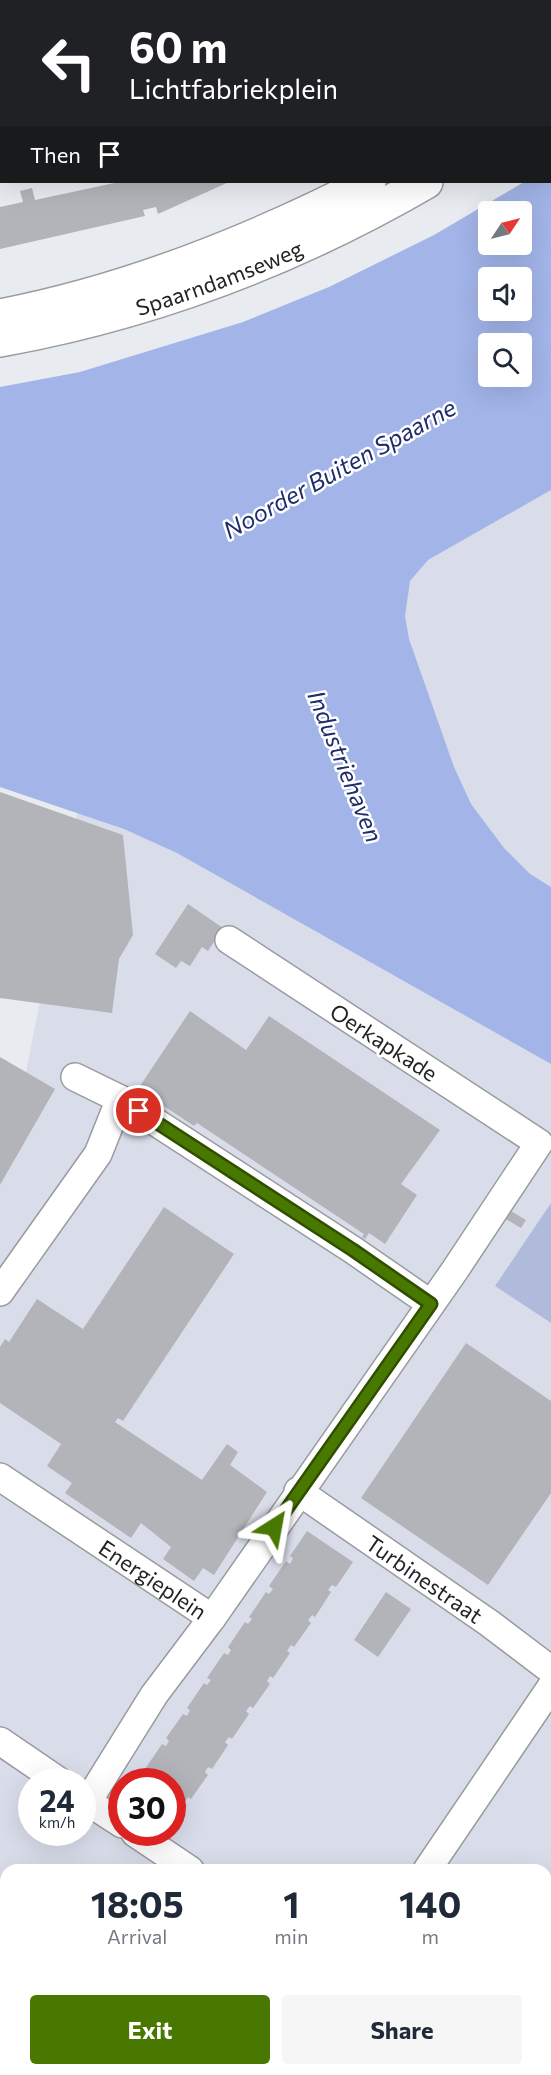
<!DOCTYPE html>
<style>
:root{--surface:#fff;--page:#f6f6f7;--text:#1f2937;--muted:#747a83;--accent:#497800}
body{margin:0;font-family:Commissioner,sans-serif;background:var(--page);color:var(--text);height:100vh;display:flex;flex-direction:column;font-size:22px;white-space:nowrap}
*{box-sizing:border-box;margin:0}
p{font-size:20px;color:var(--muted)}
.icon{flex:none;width:33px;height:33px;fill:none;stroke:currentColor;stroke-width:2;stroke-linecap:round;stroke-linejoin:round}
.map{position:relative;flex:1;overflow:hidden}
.side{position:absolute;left:0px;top:1864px;width:552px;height:212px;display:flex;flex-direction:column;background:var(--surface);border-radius:18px 18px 0 0;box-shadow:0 6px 24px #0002}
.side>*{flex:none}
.hud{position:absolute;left:0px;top:0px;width:552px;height:183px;box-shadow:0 6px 24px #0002;background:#202124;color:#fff;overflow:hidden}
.needle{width:39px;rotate:55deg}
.buttons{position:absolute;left:478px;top:201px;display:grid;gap:12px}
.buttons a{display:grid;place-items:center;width:54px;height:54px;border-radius:6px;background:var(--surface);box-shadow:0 6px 24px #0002;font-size:30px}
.speed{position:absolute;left:18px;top:1768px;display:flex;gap:12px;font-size:30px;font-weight:700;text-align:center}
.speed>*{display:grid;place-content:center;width:78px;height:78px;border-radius:50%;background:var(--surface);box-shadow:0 6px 24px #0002;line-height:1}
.speed small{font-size:15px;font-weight:400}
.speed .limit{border:9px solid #d22;background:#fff;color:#111}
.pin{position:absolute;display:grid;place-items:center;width:51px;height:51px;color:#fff;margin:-26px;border:3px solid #fff;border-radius:50%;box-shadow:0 2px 6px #0007}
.me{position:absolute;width:66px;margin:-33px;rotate:34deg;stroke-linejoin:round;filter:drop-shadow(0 0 4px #0008)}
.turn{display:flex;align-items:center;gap:21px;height:126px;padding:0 30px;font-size:27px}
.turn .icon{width:78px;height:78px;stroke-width:2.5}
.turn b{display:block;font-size:42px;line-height:51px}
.then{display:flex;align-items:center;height:57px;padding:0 30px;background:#0003;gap:12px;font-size:22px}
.eta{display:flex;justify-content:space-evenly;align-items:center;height:102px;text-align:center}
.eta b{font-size:36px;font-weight:700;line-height:42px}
.primary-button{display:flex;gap:12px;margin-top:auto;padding:12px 30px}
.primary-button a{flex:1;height:69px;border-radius:6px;background:var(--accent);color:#fff;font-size:24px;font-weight:700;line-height:69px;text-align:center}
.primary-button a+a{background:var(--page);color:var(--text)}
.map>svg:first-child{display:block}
</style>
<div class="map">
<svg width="551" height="2075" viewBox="0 0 551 2075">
<rect width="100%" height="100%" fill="#e8ebf0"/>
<path fill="#d9ddea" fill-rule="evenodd" d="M551,489V2075H0V1157L13,1137L84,780L373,586ZM32,1782H82V1833H32ZM122,1782H172V1833H122ZM6,1870H546V2070H6Z"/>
<g fill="#b0bbdb">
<polygon points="551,1203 551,1323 495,1286"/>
<polygon points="0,1958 6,1962 6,2021 0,2030"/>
<polygon points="131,2070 177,2070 185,2075 138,2075"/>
</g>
<path fill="#a2b4e8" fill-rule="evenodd" d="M551,166V490L428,560L410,581L405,616L409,639L454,767L471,804L504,848L530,874L551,887V1064L177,853L124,829L0,787V387L80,372L243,322L329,287L434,235L524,182H550ZM489,212H522V244H489ZM489,278H522V310H489ZM489,344H522V376H489Z"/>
<g fill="#b2b4b9">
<polygon points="119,182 229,182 158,214 156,207 143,210 145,216 0,249 0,207 23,202 20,191 32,188 35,200"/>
<polygon points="0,792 123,835 133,935 119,959 112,1013 0,998"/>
<polygon points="188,904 223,928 208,951 202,947 190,966 181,961 176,968 155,954"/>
<polygon points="190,1011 246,1050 269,1016 440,1130 401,1184 417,1195 385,1244 369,1233 365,1239 362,1237 364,1234 197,1123 194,1126 138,1089"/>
<polygon points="0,1057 55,1089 0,1185"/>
<polygon points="164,1207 234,1254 123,1421 118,1418 115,1422 202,1480 227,1444 238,1452 230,1465 267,1492 214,1575 203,1568 194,1581 163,1559 171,1547 141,1523 131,1538 65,1493 72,1483 47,1466 61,1444 0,1403 0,1347 5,1339 9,1342 37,1299 83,1329"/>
<polygon points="504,1207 526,1220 521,1228 499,1215"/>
<polygon points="466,1343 551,1401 551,1493 488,1585 361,1498"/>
<polygon points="307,1531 353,1562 336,1587 332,1585 328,1590 331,1592 315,1617 312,1615 308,1620 311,1623 294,1647 291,1645 287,1651 290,1653 273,1678 270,1676 267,1681 270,1684 253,1708 250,1706 246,1711 249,1714 232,1739 229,1737 225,1742 228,1745 212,1769 208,1767 205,1772 208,1775 191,1799 188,1797 184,1803 187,1805 172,1826 172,1782 137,1782 142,1774 145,1776 149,1771 145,1769 162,1744 166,1746 169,1741 166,1738 183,1714 187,1716 190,1710 187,1708 204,1683 207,1685 211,1680 207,1678 224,1653 228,1655 231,1650 228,1647 245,1622 248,1624 252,1619 249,1617 266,1592 269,1594 273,1589 269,1586 286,1561 290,1564 293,1558 290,1556"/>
<polygon points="386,1592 411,1609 378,1657 354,1640"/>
<polygon points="6,2035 6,2068 0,2063 0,2043"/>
<polygon points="546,2042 551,2046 551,2067 546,2075 392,2075 384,2070 546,2070"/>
<polygon points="10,2070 129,2070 137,2075 17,2075"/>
</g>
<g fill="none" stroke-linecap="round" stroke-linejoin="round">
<g stroke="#999ba0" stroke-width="16">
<polyline id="lane" points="0,118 2,117"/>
</g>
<g stroke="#999ba0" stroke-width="30">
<g id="street">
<polyline points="264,0 265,2"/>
<polyline points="75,1077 120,1099 353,1250 431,1304"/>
<polyline points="0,1292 98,1154 120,1099"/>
<path id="s1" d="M0,1477L212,1618L154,1695L88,1801"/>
<path id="s2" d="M298,1491L489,1623L551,1670"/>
<polyline points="212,1618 455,1270 539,1143 229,940"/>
<polyline points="0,1741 60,1782"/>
<polyline points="82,1798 122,1824"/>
<polyline points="135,1833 190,1870"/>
<polyline points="427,1870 551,1687"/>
<polyline points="290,2075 294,2070"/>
</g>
</g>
<g stroke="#999ba0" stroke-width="36">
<g id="secondary">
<polyline points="550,76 551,76"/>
<polyline points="550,109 551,109"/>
<path d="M0,316C130,291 252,242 369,182"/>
<path id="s3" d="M0,340C150,313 295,258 426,182"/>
</g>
</g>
<use href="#lane" stroke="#fff" stroke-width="14"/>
<use href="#street" stroke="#fff" stroke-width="27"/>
<use href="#secondary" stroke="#fff" stroke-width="33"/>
</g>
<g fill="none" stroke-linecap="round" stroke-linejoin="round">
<g stroke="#2f4e00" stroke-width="15">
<polyline id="route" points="139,1111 353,1250 431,1304 274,1527"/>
</g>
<use href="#route" stroke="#497800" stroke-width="10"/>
</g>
<g text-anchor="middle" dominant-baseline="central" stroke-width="5" stroke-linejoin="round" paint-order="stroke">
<g font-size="22" fill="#222325" stroke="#fff">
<text stroke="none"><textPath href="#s3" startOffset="228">Spaarndamseweg</textPath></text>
<text transform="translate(384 1042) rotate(33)">Oerkapkade</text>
<text stroke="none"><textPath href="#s1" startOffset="184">Energieplein</textPath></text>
<text stroke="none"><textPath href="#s2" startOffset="154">Turbinestraat</textPath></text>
</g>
<g font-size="24" font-style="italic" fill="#1f2e6b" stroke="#fff">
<text transform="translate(339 468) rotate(-29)">Noorder Buiten Spaarne</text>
<text transform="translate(346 766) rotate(68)">Industriehaven</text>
</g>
</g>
</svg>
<div class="buttons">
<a><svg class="needle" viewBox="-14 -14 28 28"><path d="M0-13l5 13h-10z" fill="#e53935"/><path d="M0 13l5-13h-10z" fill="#747a83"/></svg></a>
<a><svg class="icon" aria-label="sound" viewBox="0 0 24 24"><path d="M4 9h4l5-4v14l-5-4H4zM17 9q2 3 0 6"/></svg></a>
<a><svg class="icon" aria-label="search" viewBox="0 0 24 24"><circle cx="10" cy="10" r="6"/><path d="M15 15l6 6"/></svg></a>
</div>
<div class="speed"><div>24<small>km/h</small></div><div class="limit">30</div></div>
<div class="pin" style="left:139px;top:1111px;background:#d93025"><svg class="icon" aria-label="arrive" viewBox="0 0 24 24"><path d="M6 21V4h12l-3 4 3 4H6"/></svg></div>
<svg class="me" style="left:274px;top:1527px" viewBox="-20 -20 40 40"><path d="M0-17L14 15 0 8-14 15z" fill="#497800" stroke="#fff" stroke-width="4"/></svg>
<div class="hud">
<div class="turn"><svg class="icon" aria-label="left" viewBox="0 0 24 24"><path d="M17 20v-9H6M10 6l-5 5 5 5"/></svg><div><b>60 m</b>Lichtfabriekplein</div></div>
<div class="then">Then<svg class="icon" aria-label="arrive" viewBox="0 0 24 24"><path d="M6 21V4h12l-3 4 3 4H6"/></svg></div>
</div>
<section class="side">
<div class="eta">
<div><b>18:05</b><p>Arrival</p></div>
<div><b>1</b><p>min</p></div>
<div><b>140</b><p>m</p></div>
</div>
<div class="primary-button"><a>Exit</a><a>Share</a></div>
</section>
</div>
